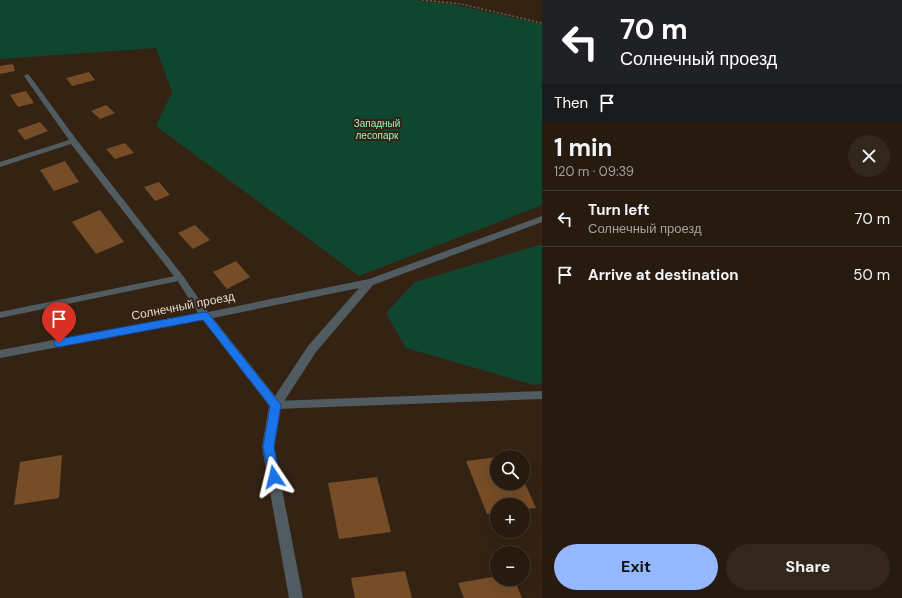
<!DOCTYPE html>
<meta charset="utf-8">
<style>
:root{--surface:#271a0e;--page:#33271c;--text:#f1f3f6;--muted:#a4a19e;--line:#43382e;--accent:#94b7fd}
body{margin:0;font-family:"DM Sans",sans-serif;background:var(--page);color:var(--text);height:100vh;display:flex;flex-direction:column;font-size:15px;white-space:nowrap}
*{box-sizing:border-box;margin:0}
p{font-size:13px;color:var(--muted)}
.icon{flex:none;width:22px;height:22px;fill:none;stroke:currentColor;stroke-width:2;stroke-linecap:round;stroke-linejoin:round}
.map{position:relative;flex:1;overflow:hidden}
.details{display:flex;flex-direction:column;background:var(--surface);width:360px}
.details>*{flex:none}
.top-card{background:#202124;color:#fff;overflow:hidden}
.tools{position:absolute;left:490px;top:450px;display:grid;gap:8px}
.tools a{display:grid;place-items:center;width:40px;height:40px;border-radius:50%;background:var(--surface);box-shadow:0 4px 16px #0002,0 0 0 1px var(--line);font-size:20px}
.pin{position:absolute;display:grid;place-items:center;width:34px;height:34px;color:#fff;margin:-41px -17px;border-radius:50% 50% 50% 0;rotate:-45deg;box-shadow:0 0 4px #0007}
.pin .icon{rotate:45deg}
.me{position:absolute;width:44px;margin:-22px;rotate:350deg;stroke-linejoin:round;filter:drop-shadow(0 0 3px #0008)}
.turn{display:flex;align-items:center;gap:14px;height:84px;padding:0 12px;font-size:18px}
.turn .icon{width:52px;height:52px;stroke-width:2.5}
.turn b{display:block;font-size:28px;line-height:34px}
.then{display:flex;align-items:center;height:38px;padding:0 12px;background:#0003;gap:8px;font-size:15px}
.round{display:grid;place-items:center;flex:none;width:42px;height:42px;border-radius:21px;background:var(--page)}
.overview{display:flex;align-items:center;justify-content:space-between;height:68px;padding:0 12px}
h1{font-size:24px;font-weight:700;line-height:30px}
.primary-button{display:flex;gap:8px;margin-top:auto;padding:8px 12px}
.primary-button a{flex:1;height:46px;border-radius:24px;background:var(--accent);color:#111;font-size:16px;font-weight:700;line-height:46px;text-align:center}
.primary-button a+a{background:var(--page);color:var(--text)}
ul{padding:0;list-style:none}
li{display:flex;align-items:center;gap:12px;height:56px;padding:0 12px;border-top:1px solid var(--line)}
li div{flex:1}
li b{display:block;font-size:15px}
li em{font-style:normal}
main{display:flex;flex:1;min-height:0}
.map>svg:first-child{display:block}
</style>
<main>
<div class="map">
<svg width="542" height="598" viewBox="0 0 542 598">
<rect width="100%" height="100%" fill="#342313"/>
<g fill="#10462f">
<polygon points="0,0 416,0 456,5 542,24 542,205 359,276 156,126 172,92 156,48 0,59"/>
<polygon points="542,244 542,383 534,385 406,348 386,313 415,282"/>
</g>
<g fill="#764d27">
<polygon points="13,64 15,71 0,74 0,66"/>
<polygon points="89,72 95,80 72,86 66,78"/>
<polygon points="26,91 34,103 18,107 10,95"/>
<polygon points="106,105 115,113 100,119 91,111"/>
<polygon points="40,122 48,131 25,140 17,130"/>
<polygon points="125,143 134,153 115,159 106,149"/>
<polygon points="65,161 79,182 54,191 40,170"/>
<polygon points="159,182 170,195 155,201 144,187"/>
<polygon points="100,210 124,242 96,254 72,222"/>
<polygon points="195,225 210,240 193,249 178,233"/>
<polygon points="236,261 250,277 227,289 213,272"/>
<polygon points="62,455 59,498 14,505 20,462"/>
<polygon points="497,457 497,483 523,483 523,479 536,508 523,509 523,505 497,505 497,513 487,514 466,461"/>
<polygon points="377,477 391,532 339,539 328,483"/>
<polygon points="405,571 412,598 355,598 351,578"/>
<polygon points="497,576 497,579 514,579 522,598 464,598 458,583"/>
</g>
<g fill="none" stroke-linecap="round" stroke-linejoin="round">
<polyline stroke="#6c5d4f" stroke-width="1.5" stroke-dasharray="2 2" stroke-linecap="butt" points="422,0 461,4 542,23"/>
<g fill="#505c61" fill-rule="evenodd">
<polygon points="180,275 183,276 184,278 183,280 0,318 0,312"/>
<polygon points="542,391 542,399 275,409 272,408 270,405 272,402 275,401"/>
</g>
<path fill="#505c61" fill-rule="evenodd" d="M27,74L29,75L76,139L183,276L208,312L369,279L542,216V222L373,285L316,352L281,406L274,447L303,598H289L262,447L269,406L203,320L0,358V350L198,313L177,280L71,144L0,167V162L69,140L24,76ZM359,288L308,346L275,396L213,318Z"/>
</g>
<polygon fill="#1a73e8" stroke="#114b97" points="205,312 208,313 281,405 274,447 280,477 278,481 274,483 270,481 263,447 270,406 203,320 59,347 55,346 54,343 55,340 59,339"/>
<g text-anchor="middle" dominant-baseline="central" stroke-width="4" stroke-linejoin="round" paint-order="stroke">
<g font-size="10" fill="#9af1c4" stroke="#342313">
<text x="377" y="123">Западный<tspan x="377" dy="12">лесопарк</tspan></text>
</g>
<g font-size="12" fill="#e3d8ce" stroke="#342313">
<text transform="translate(183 306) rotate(-11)">Солнечный проезд</text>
</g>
</g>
</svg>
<div class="tools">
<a><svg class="icon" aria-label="search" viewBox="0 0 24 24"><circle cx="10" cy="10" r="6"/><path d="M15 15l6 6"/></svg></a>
<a>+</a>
<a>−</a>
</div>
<div class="pin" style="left:59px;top:343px;background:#d93025"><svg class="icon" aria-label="arrive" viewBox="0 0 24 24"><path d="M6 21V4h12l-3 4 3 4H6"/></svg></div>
<svg class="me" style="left:274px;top:477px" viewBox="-20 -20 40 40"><path d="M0-17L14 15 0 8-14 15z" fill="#1a73e8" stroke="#fff" stroke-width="4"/></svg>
</div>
<section class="details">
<div class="top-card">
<div class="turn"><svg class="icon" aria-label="left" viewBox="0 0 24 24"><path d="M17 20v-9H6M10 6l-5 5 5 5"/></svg><div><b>70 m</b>Солнечный проезд</div></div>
<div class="then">Then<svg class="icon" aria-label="arrive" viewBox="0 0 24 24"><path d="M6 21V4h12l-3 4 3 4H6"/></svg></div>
</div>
<div class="overview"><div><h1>1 min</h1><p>120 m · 09:39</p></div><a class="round"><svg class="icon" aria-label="close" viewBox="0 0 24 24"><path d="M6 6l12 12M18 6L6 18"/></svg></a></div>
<ul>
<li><svg class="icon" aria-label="left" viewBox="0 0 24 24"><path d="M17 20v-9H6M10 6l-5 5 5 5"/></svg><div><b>Turn left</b><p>Солнечный проезд</p></div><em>70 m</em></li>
<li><svg class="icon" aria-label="arrive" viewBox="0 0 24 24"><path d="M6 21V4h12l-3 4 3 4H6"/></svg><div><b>Arrive at destination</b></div><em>50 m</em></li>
</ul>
<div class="primary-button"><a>Exit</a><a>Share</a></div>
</section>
</main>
